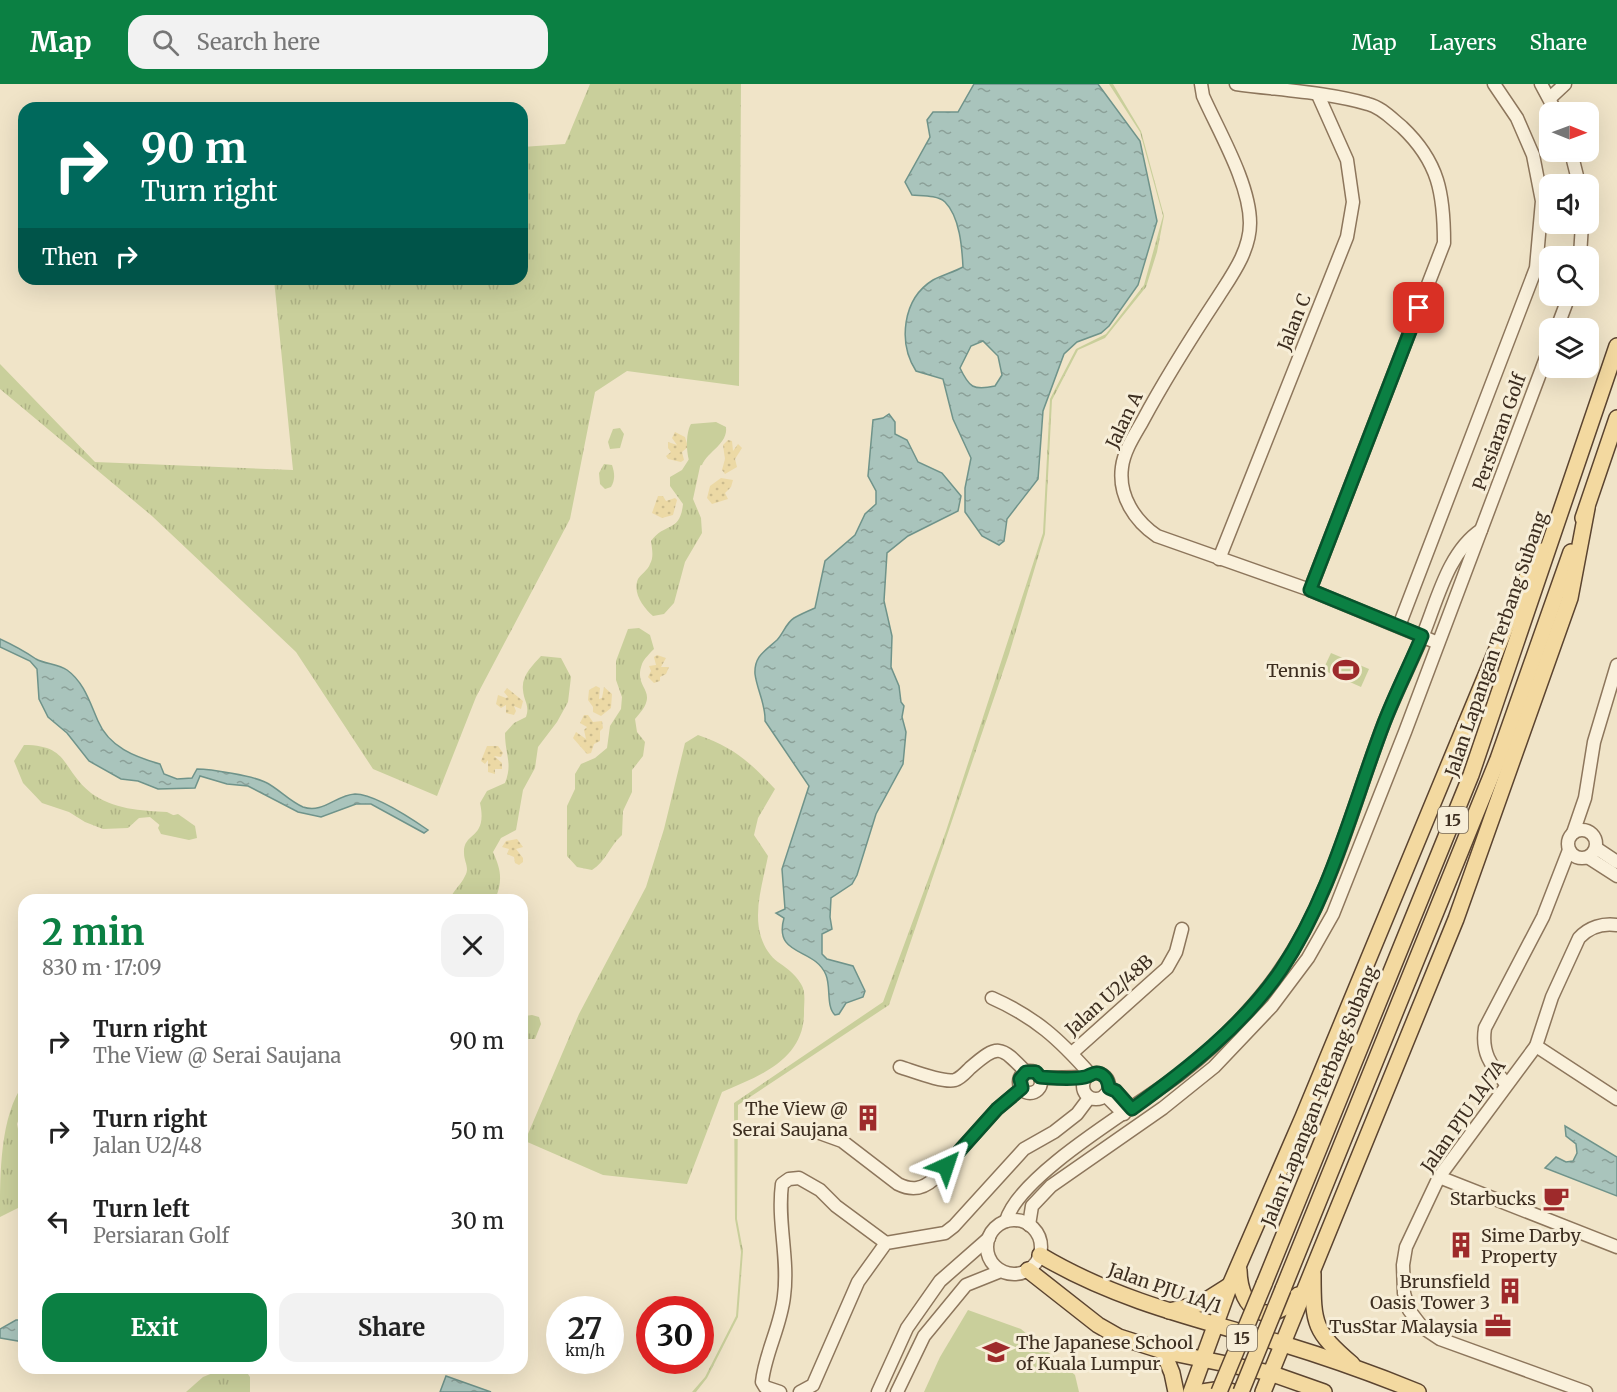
<!DOCTYPE html>
<meta charset="utf-8">
<style>
:root{--surface:#fff;--page:#f2f2f2;--text:#222;--muted:#767676;--accent:#0b8043}
body{margin:0;font-family:Merriweather,serif;background:var(--page);color:var(--text);height:100vh;display:flex;flex-direction:column;font-size:22px;white-space:nowrap}
*{box-sizing:border-box;margin:0}
p{font-size:20px;color:var(--muted)}
.icon{flex:none;width:33px;height:33px;fill:none;stroke:currentColor;stroke-width:2;stroke-linecap:round;stroke-linejoin:round}
.map{position:relative;flex:1;overflow:hidden}
.details{position:absolute;left:18px;top:810px;width:510px;height:480px;display:flex;flex-direction:column;background:var(--surface);border-radius:18px;box-shadow:0 6px 24px #0002}
.details>*{flex:none}
.banner{position:absolute;left:18px;top:18px;width:510px;height:183px;border-radius:18px;box-shadow:0 6px 24px #0002;background:#00695c;color:#fff;overflow:hidden}
.needle{width:39px;rotate:91deg}
.tools{position:absolute;left:1539px;top:18px;display:grid;gap:12px}
.tools a{display:grid;place-items:center;width:60px;height:60px;border-radius:12px;background:var(--surface);box-shadow:0 6px 24px #0002;font-size:30px}
.speed{position:absolute;left:546px;top:1212px;display:flex;gap:12px;font-size:30px;font-weight:700;text-align:center}
.speed>*{display:grid;place-content:center;width:78px;height:78px;border-radius:50%;background:var(--surface);box-shadow:0 6px 24px #0002;line-height:1}
.speed small{font-size:15px;font-weight:400}
.speed .limit{border:9px solid #d22;background:#fff;color:#111}
.pin{position:absolute;display:grid;place-items:center;width:51px;height:51px;color:#fff;margin:-26px;border-radius:12px;box-shadow:0 3px 9px #0006}
.me{position:absolute;width:66px;margin:-33px;rotate:42deg;stroke-linejoin:round;filter:drop-shadow(0 0 4px #0008)}
.turn{display:flex;align-items:center;gap:21px;height:126px;padding:0 24px;font-size:27px}
.turn .icon{width:78px;height:78px;stroke-width:2.5}
.turn b{display:block;font-size:42px;line-height:51px}
.then{display:flex;align-items:center;height:57px;padding:0 24px;background:#0003;gap:12px;font-size:22px}
.round{display:grid;place-items:center;flex:none;width:63px;height:63px;border-radius:18px;background:var(--page)}
.head{display:flex;align-items:center;justify-content:space-between;height:102px;padding:0 24px}
h1{font-size:36px;font-weight:700;line-height:45px;color:var(--accent)}
.button{display:flex;gap:12px;margin-top:auto;padding:12px 24px}
.button a{flex:1;height:69px;border-radius:18px;background:var(--accent);color:#fff;font-size:24px;font-weight:700;line-height:69px;text-align:center}
.button a+a{background:var(--page);color:var(--text)}
ul{padding:0;list-style:none}
li{display:flex;align-items:center;gap:18px;height:90px;padding:0 24px}
li div{flex:1}
li b{display:block;font-size:22px}
li em{font-style:normal}
header{display:flex;align-items:center;gap:36px;box-sizing:border-box;height:84px;padding:0 30px;background:var(--accent);color:#fff}
header strong{font-size:28px}
nav{display:flex;gap:33px;margin-inline-start:auto;font-size:21px}
.search{width:420px;height:54px;background:var(--page);display:flex;align-items:center;gap:15px;box-sizing:border-box;padding:0 21px;border-radius:18px;color:var(--muted);font-size:22px}
.map>svg:first-child{display:block}
</style>
<header>
<strong>Map</strong>
<div class="search"><svg class="icon" aria-label="search" viewBox="0 0 24 24"><circle cx="10" cy="10" r="6"/><path d="M15 15l6 6"/></svg>Search here</div>
<nav><a>Map</a><a>Layers</a><a>Share</a></nav>
</header>
<div class="map">
<svg width="1617" height="1308" viewBox="0 0 1617 1308">
<defs>
<pattern id="grass-tufts" width="24" height="20" patternUnits="userSpaceOnUse" patternTransform="scale(1.5)"><rect width="24" height="20" fill="#c9cf9b"/><path d="M3 7l-1-3M5 7V3M7 7l1-3M15 17l-1-3M17 17v-4M19 17l1-3" fill="none" stroke="#aeb285"/></pattern>
<pattern id="sand-dots" width="8" height="8" patternUnits="userSpaceOnUse" patternTransform="scale(1.5)"><rect width="8" height="8" fill="#ecd9a5"/><path d="M2 2h.1M6 6h.1" fill="none" stroke="#cbbb8e" stroke-width="1.8" stroke-linecap="round"/></pattern>
<pattern id="water-ripples" width="26" height="14" patternUnits="userSpaceOnUse" patternTransform="scale(1.5)"><rect width="26" height="14" fill="#a9c4bc"/><path d="M2 4q2-2 4 0t4 0M15 11q2-2 4 0t4 0" fill="none" stroke="#8ba098"/></pattern>
</defs>
<rect width="100%" height="100%" fill="#f0e4c8"/>
<g fill="url(#grass-tufts)">
<polygon points="590,0 741,0 739,302 627,287 595,308 570,435 476,613 437,712 373,685 296,568 152,432 0,305 0,280 95,378 293,386 274,195 522,195 522,63 565,60"/>
<polygon points="1109,0 1113,0 1141,47 1164,132 1157,168 1146,203 1105,254 1078,266 1052,316 1045,450 1009,570 889,921 738,1021 737,1135 743,1167 738,1233 707,1294 696,1308 692,1308 705,1293 736,1232 741,1168 735,1135 734,1019 883,918 946,747 1043,449 1050,315 1076,265 1106,250 1144,201 1163,132 1140,48"/>
<polygon points="620,344 624,350 620,364 610,365 608,358 613,345"/>
<path d="M691,372L701,378L693,415L701,434L702,449L685,478L674,519L664,530L653,532C644,524 632,509 638,495C641,490 648,486 650,480C654,473 652,465 651,457C665,438 680,449 683,420L670,402V393L682,386Z"/>
<path d="M604,380L612,381C615,390 615,396 611,403L605,405L600,400L599,389Z"/>
<path d="M639,544L650,551L654,565C650,569 644,575 642,580C632,607 663,605 635,635L637,648L645,658L643,672L632,686V708L623,727L622,751C609,763 606,777 592,786L577,783L567,772V722L575,705V690L581,680L595,674L607,664L610,642L621,625L622,613L616,596V577L628,545Z"/>
<path d="M541,572L561,574L571,593L568,618L557,638L538,663L535,684L523,706L516,746L501,754L493,768C501,786 503,796 495,816H450C453,806 461,801 465,792C470,784 464,778 464,769C463,747 488,756 480,719L487,707L505,699C513,679 505,671 505,649L514,639L526,633C530,621 524,618 523,606C521,592 533,581 541,572Z"/>
<path d="M698,651C733,663 750,678 775,705L758,734L754,751L768,772C763,798 753,827 761,853C771,883 787,877 801,900C806,907 804,919 804,927C805,976 759,992 722,1008L687,1100L603,1091L525,1057L579,930L646,803L664,745L685,659Z"/>
<path d="M24,661C70,661 61,685 91,709C112,725 142,727 167,728L175,732L162,743L150,733L139,734L128,744L103,745L85,738L69,728L42,719L23,699L14,677Z"/>
<polygon points="532,931 539,933 541,940 535,955 528,955 522,949 525,932"/>
<path d="M24,999V1020L17,1040L24,1074V1110L18,1124L0,1133C0,1089 0,1032 24,999Z"/>
<polygon points="225,1284 244,1284 250,1293 250,1308 186,1308 203,1293"/>
</g>
<g fill="url(#sand-dots)">
<polygon points="675,348 685,353 688,363 682,368 684,376 681,378 668,375 666,372 671,368 668,364 668,358 677,361 672,354"/>
<polygon points="728,356 732,357 733,367 738,360 742,364 735,375 737,383 725,390 722,386 725,375 723,361"/>
<polygon points="721,394 733,396 731,403 725,409 728,415 712,420 707,414 710,402"/>
<polygon points="658,412 663,412 666,417 675,414 677,416 673,431 662,434 652,429"/>
<polygon points="657,571 666,574 661,583 669,583 666,590 660,593 660,597 654,599 648,593 651,587 649,582 656,581 654,573"/>
<polygon points="596,602 600,604 599,615 602,614 604,603 612,610 611,624 601,632 593,628 593,623 588,616 589,606"/>
<polygon points="507,604 523,617 521,625 514,622 516,627 514,631 506,629 506,621 501,624 496,620 498,611 506,614 508,613 504,608"/>
<polygon points="584,631 588,631 593,638 602,637 603,644 600,647 600,657 594,660 591,669 587,670 573,654 576,648 586,655 584,646 587,643 580,639"/>
<polygon points="487,662 498,662 503,669 501,673 494,672 502,679 502,685 495,685 495,690 488,688 488,676 485,680 481,677"/>
<polygon points="517,755 523,763 516,765 523,774 523,778 519,781 515,779 514,773 507,770 509,765 502,763 506,757"/>
</g>
<g fill="#c9cf9b">
<path d="M716,338L726,343C728,360 708,367 702,381L692,383C686,374 685,350 691,340Z"/>
<polygon points="1331,569 1369,585 1361,603 1323,586"/>
<polygon points="178,730 195,742 197,754 189,756 161,750 158,744 163,734"/>
<polygon points="968,1226 1021,1245 1075,1291 1079,1308 924,1308 940,1273"/>
</g>
<g fill="url(#water-ripples)" stroke="#6f938a" stroke-width="1.5" fill-rule="evenodd">
<path d="M974,0H1098L1140,57L1157,137L1138,201L1109,242L1101,249L1077,258L1064,270L1043,327L1038,395L1007,435L1004,457L999,461L982,452L965,428V404L971,374L953,335L943,295L916,287C898,259 902,215 933,196C942,191 954,188 963,183C962,164 960,133 945,118C937,111 922,112 912,111L905,98L930,53L927,36L933,28H958ZM983,257L998,272L1002,291L995,302C973,307 969,303 960,284L971,262Z"/>
<path d="M889,330L895,338V350L907,356L918,378L942,389L961,412L958,427L908,452L887,469L884,517L892,552L891,583L899,602L901,618L904,622L902,633L906,648L903,680L876,730L857,791L852,800L831,814L830,833L832,845L822,850V870L827,875L853,882L865,907L863,913L846,919L839,930L835,931C826,923 831,903 826,891C815,863 773,873 784,834L776,829L785,825L782,785L809,702L765,637C766,621 757,606 755,590C754,572 765,567 777,556C783,550 786,539 794,534C801,530 808,527 815,524L825,477L855,451L865,430L876,420V407L868,392L873,336L883,334Z"/>
<path d="M0,555C13,561 24,567 36,575C45,580 58,580 67,586C84,598 90,619 98,637C109,663 135,673 160,680L164,690L177,695L192,694L197,685C211,685 253,692 265,698C278,704 289,717 303,723C323,730 336,711 355,710C374,710 412,735 428,746L424,749L371,720H356L321,733L298,728L248,702L227,700L200,692L195,704L158,705L138,697L121,695L89,677L67,649L48,633L39,615L37,585L30,577L0,563Z"/>
<polygon points="1565,1042 1617,1073 1617,1112 1545,1084 1556,1073 1566,1078 1573,1077 1577,1069 1576,1060 1566,1052"/>
<polygon points="16,1236 24,1236 24,1258 0,1254 0,1245"/>
<polygon points="446,1292 491,1308 440,1308"/>
</g>
<g fill="none" stroke-linecap="round" stroke-linejoin="round">
<g stroke="#8d765c" stroke-width="15">
<g id="minor">
<path d="M1201,0L1203,12C1219,48 1250,100 1250,139C1250,167 1232,191 1218,213C1191,254 1165,295 1142,338C1134,352 1124,367 1122,383C1118,412 1135,437 1157,452L1310,506L1438,559"/>
<path d="M1236,0C1279,6 1326,8 1368,20C1381,23 1392,35 1402,43C1439,78 1444,110 1444,159L1310,506"/>
<polyline points="1541,0 1556,28"/>
<polyline points="1550,14 1565,0"/>
<polyline points="1571,68 1579,100"/>
<polyline points="1580,172 1582,140"/>
<polyline points="1557,244 1569,212"/>
<polyline points="1219,475 1347,153 1353,118 1347,76 1318,11"/>
<polyline points="1399,542 1536,184 1542,117 1533,71 1517,34 1494,0"/>
<circle cx="1582" cy="760" r="14"/>
<polyline points="1573,749 1585,714 1594,658 1617,581"/>
<polyline points="1596,764 1617,778"/>
<polyline points="1589,774 1617,792"/>
<path d="M992,914C1035,933 1059,955 1090,990"/>
<polyline points="1536,962 1617,1015"/>
<polyline points="1072,969 1167,884 1176,868 1182,845"/>
<path d="M900,983C913,987 943,999 955,996C961,994 966,988 970,984C998,960 1000,961 1026,988"/>
<circle cx="1030" cy="998" r="11"/>
<circle cx="1096" cy="1002" r="13"/>
<polyline points="1040,994 1086,993"/>
<path d="M1506,1000C1491,981 1481,969 1485,944L1543,833L1569,766"/>
<polyline points="1109,1004 1116,1007 1132,1025"/>
<polyline points="1105,1011 1124,1030"/>
<path d="M817,1048L842,1057L898,1100C912,1107 923,1105 934,1095L997,1025L1022,1004"/>
<polyline points="1439,1093 1617,1163"/>
<circle cx="1014" cy="1163" r="27"/>
<path d="M1006,1137C1019,1090 1138,1022 1180,990C1225,955 1270,908 1298,858C1337,790 1356,712 1384,639C1396,609 1410,581 1423,551C1437,517 1448,468 1481,446"/>
<polyline points="1029,1141 1032,1122 1051,1102 1163,1024 1214,983 1272,922 1308,874 1333,830 1405,648 1550,263"/>
<path d="M780,1308L765,1303L762,1298C765,1269 781,1242 784,1212C789,1174 777,1138 782,1100L789,1095L799,1094L820,1106L836,1122L886,1159"/>
<polyline points="800,1308 813,1301 858,1198 886,1159 945,1149 954,1142 1024,1065 1054,1048 1077,1030 1089,1014"/>
<polyline points="878,1308 907,1244 940,1197 989,1154"/>
<polyline points="897,1308 924,1252 966,1201 1001,1187"/>
<path d="M1586,1308L1440,1255L1422,1243L1409,1226L1404,1209L1403,1181L1406,1163L1439,1093L1536,962L1552,913L1579,854C1589,843 1603,839 1617,841"/>
</g>
</g>
<g stroke="#5b4430" stroke-width="18">
<g id="major">
<polyline points="1583,434 1617,334"/>
<path d="M1040,1171C1115,1216 1197,1235 1280,1259C1326,1273 1374,1290 1418,1308"/>
<polyline points="1028,1186 1098,1241 1119,1253 1163,1267 1270,1289 1324,1308"/>
<path d="M1239,1186C1240,1228 1269,1245 1298,1211"/>
<path d="M1313,1190C1313,1241 1314,1247 1352,1280"/>
<polyline points="1264,1200 1471,691 1617,262"/>
<polyline points="1283,1205 1498,675 1571,468"/>
<polyline points="1169,1227 1200,1220 1230,1201"/>
<polyline points="1163,1267 1172,1289 1176,1308"/>
<polyline points="1191,1308 1230,1201 1303,1033 1525,497 1541,467"/>
<polyline points="1202,1308 1222,1305 1233,1308"/>
<polyline points="1263,1308 1456,835 1570,514 1587,424"/>
</g>
</g>
<use href="#minor" stroke="#faf1dc" stroke-width="12"/>
<use href="#major" stroke="#f3d9a0" stroke-width="15"/>
<g stroke="#5b4430" stroke-width="18" stroke-linecap="butt">
<g id="major-bridge">
<polyline points="1219,1308 1264,1200"/>
<polyline points="1241,1308 1283,1205"/>
</g>
</g>
<use href="#major-bridge" stroke="#f3d9a0" stroke-width="15"/>
</g>
<g fill="none" stroke-linecap="round" stroke-linejoin="round">
<g stroke="#07532c" stroke-width="15">
<path id="route" d="M946,1082L997,1025L1022,1004L1020,995L1026,988H1036L1040,993C1054,994 1070,996 1085,993C1090,992 1093,988 1098,989C1106,991 1108,997 1109,1004L1116,1007L1132,1025C1186,986 1243,942 1281,886C1331,811 1352,723 1384,639C1395,610 1410,581 1422,552L1310,506L1419,224"/>
</g>
<use href="#route" stroke="#0b8043" stroke-width="10"/>
</g>
<defs>
<g id="stadium-bare" transform="scale(2.07)"><path d="M0-5a6.5 5 0 1 0 0 10a6.5 5 0 1 0 0-10ZM-3.5-1.8h7v3.6h-7Z" fill="#9e2a2b" stroke="#f7eed8" stroke-width="2.5" paint-order="stroke"/></g>
<g id="building-bare" transform="scale(2.07)"><path d="M-4-6H4V6H1V3H-1V6H-4ZM-2.5-4.3h1.7v1.8h-1.7ZM.8-4.3h1.7v1.8H.8ZM-2.5-1h1.7V.8h-1.7ZM.8-1h1.7V.8H.8Z" fill="#9e2a2b" stroke="#f7eed8" stroke-width="2.5" paint-order="stroke"/></g>
<g id="cafe-bare" transform="scale(2.07)"><path d="M-5.5-4.5H6V0H3Q3 3.5 0 3.5H-2.5Q-5.5 3.5-5.5 0ZM3-3.2v2h1.7v-2ZM-6 4.5H4V6H-6Z" fill="#9e2a2b" stroke="#f7eed8" stroke-width="2.5" paint-order="stroke"/></g>
<g id="office-bare" transform="scale(2.07)"><path d="M-6-3h4V-5.5h4V-3h4V5H-6ZM-1-4.5V-3h2v-1.5ZM-6 0V1H6V0Z" fill="#9e2a2b" stroke="#f7eed8" stroke-width="2.5" paint-order="stroke"/></g>
<g id="school-bare" transform="scale(2.07)"><path d="M0-5L7-2L0 1L-7-2ZM-4 1L0 2.5L4 1V4Q0 6-4 4Z" fill="#9e2a2b" stroke="#f7eed8" stroke-width="2.5" paint-order="stroke"/></g>
</defs>
<g fill-rule="evenodd">
<use href="#stadium-bare" x="1346" y="586"/>
<use href="#building-bare" x="868" y="1034"/>
<use href="#cafe-bare" x="1556" y="1114"/>
<use href="#building-bare" x="1461" y="1161"/>
<use href="#building-bare" x="1510" y="1207"/>
<use href="#office-bare" x="1498" y="1242"/>
<use href="#school-bare" x="996" y="1268"/>
</g>
<g text-anchor="middle" dominant-baseline="central" stroke-width="6" stroke-linejoin="round" paint-order="stroke">
<g fill="#f7eed8" stroke="#756857" stroke-width="1.5">
<rect x="1438" y="723" width="30" height="26" rx="4.5"/>
<rect x="1227" y="1241" width="30" height="26" rx="4.5"/>
</g>
<g font-size="16" font-weight="bold" fill="#3d2e20">
<text x="1453" y="736">15</text>
<text x="1242" y="1254">15</text>
</g>
<g font-size="18" fill="#3d2e20" stroke="#f7eed8">
<text transform="translate(1294 238) rotate(-68)">Jalan C</text>
<text transform="translate(1124 336) rotate(-64)">Jalan A</text>
<text transform="translate(1499 348) rotate(-70)">Persiaran Golf</text>
<text transform="translate(1496 560) rotate(-71)">Jalan Lapangan Terbang Subang</text>
<text transform="translate(1109 911) rotate(-42)">Jalan U2/48B</text>
<text transform="translate(1319 1012) rotate(-68)">Jalan Lapangan Terbang Subang</text>
<text transform="translate(1463 1032) rotate(-55)">Jalan PJU 1A/7A</text>
<text transform="translate(1165 1204) rotate(19)">Jalan PJU 1A/1</text>
</g>
<g font-size="18" fill="#3d2e20" stroke="#f7eed8" text-anchor="end">
<text x="1326" y="586">Tennis</text>
<text x="848" y="1024">The View @<tspan x="848" dy="21">Serai Saujana</tspan></text>
<text x="1536" y="1114">Starbucks</text>
<text x="1481" y="1151" text-anchor="start">Sime Darby<tspan x="1481" dy="21">Property</tspan></text>
<text x="1490" y="1197">Brunsfield<tspan x="1490" dy="21">Oasis Tower 3</tspan></text>
<text x="1478" y="1242">TusStar Malaysia</text>
<text x="1016" y="1258" text-anchor="start">The Japanese School<tspan x="1016" dy="21">of Kuala Lumpur</tspan></text>
</g>
</g>
</svg>
<div class="tools">
<a><svg class="needle" viewBox="-14 -14 28 28"><path d="M0-13l5 13h-10z" fill="#e53935"/><path d="M0 13l5-13h-10z" fill="#767676"/></svg></a>
<a><svg class="icon" aria-label="sound" viewBox="0 0 24 24"><path d="M4 9h4l5-4v14l-5-4H4zM17 9q2 3 0 6"/></svg></a>
<a><svg class="icon" aria-label="search" viewBox="0 0 24 24"><circle cx="10" cy="10" r="6"/><path d="M15 15l6 6"/></svg></a>
<a><svg class="icon" aria-label="layers" viewBox="0 0 24 24"><path d="M12 4l9 5-9 5-9-5zM3 14l9 5 9-5"/></svg></a>
</div>
<div class="speed"><div>27<small>km/h</small></div><div class="limit">30</div></div>
<div class="pin" style="left:1419px;top:224px;background:#d93025"><svg class="icon" aria-label="arrive" viewBox="0 0 24 24"><path d="M6 21V4h12l-3 4 3 4H6"/></svg></div>
<svg class="me" style="left:946px;top:1082px" viewBox="-20 -20 40 40"><path d="M0-17L14 15 0 8-14 15z" fill="#0b8043" stroke="#fff" stroke-width="4"/></svg>
<div class="banner">
<div class="turn"><svg class="icon" aria-label="right" viewBox="0 0 24 24"><path d="M7 20v-9h11M14 6l5 5-5 5"/></svg><div><b>90 m</b>Turn right</div></div>
<div class="then">Then<svg class="icon" aria-label="right" viewBox="0 0 24 24"><path d="M7 20v-9h11M14 6l5 5-5 5"/></svg></div>
</div>
<section class="details">
<div class="head"><div><h1>2 min</h1><p>830 m · 17:09</p></div><a class="round"><svg class="icon" aria-label="close" viewBox="0 0 24 24"><path d="M6 6l12 12M18 6L6 18"/></svg></a></div>
<ul>
<li><svg class="icon" aria-label="right" viewBox="0 0 24 24"><path d="M7 20v-9h11M14 6l5 5-5 5"/></svg><div><b>Turn right</b><p>The View @ Serai Saujana</p></div><em>90 m</em></li>
<li><svg class="icon" aria-label="right" viewBox="0 0 24 24"><path d="M7 20v-9h11M14 6l5 5-5 5"/></svg><div><b>Turn right</b><p>Jalan U2/48</p></div><em>50 m</em></li>
<li><svg class="icon" aria-label="left" viewBox="0 0 24 24"><path d="M17 20v-9H6M10 6l-5 5 5 5"/></svg><div><b>Turn left</b><p>Persiaran Golf</p></div><em>30 m</em></li>
</ul>
<div class="button"><a>Exit</a><a>Share</a></div>
</section>
</div>
